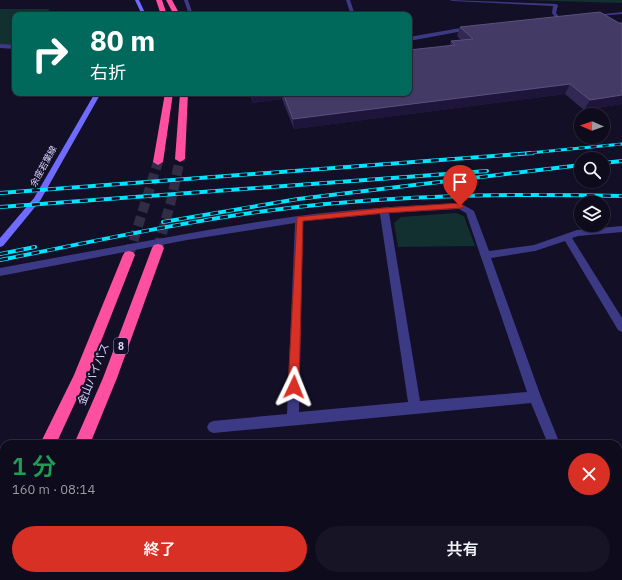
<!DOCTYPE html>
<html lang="ja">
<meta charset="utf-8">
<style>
:root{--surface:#0e0b1c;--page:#171425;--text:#f1f3f6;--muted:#9b9ba3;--line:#2e2b3b;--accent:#d93025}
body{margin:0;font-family:"IBM Plex Sans","Noto Sans JP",sans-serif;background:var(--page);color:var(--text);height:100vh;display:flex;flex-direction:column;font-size:15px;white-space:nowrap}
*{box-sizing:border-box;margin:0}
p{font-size:13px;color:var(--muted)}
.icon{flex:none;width:22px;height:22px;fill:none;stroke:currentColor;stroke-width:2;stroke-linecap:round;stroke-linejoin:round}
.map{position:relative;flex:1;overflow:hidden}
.drawer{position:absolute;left:0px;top:440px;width:622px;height:140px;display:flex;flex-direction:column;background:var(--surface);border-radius:12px 12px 0 0;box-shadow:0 1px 3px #0004,0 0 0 1px var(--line)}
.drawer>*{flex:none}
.banner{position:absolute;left:12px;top:12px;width:400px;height:84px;border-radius:8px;box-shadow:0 1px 3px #0004,0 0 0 1px var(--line);background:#00695c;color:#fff;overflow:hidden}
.needle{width:26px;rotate:272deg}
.tools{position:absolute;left:574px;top:108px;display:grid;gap:8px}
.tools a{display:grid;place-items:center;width:36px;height:36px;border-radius:50%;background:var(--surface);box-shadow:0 1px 3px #0004,0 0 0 1px var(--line);font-size:20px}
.pin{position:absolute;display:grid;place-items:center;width:34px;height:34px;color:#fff;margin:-41px -17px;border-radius:50% 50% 50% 0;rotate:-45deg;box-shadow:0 0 4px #0007}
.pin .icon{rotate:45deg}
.me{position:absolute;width:44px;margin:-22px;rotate:2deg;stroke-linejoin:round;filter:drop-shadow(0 0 3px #0008)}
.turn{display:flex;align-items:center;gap:14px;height:84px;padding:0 12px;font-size:18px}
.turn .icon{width:52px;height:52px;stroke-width:2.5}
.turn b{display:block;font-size:28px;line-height:34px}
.round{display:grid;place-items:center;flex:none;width:42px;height:42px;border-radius:21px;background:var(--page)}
.head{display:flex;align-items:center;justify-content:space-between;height:68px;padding:0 12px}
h1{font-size:24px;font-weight:600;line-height:30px;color:#1e9e55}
.primary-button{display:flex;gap:8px;margin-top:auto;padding:8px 12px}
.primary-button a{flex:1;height:46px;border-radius:24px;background:var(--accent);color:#fff;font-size:16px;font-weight:600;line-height:46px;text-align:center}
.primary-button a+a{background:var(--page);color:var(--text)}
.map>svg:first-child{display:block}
</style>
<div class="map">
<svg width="622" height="580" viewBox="0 0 622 580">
<rect width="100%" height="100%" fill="#130f26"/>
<g fill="#12302f">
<polygon points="524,0 622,0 622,3"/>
<polygon points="0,9 50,9 44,15 15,15 15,42 10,46 0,46"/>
<polygon points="456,213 464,216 475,246 398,247 394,223 401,217"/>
</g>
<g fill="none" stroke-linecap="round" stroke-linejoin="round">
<g stroke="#312d47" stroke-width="10" stroke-dasharray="10 5" stroke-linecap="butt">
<polyline points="158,248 171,201 180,159"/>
<polyline points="129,255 158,162"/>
</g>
<g fill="#3d3a85" fill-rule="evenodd">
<polygon points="184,0 188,0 193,15 189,15"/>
<polygon points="346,0 350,0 355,15 351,15"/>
<polygon points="450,0 556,4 558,5 556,13 561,19 557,20 552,13 553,6 452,1"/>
<polygon points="622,12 622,14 589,17 587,16"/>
<polygon points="472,26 475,28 474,29 409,41 409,37"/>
<polygon points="0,44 15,45 15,49 0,48"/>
<path d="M460,203L474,211L489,251L534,245L577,230L622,226V232L578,236L572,238L622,318V332L618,330L565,241L535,251L491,258L541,397L560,444H548L531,403L213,433L209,431L207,427L209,423L213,421L287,414L295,223L187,240L0,276V268C99,250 198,230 298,216C352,209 406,206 460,203ZM459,209L466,213L527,392L420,401L389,213ZM380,214L408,402L299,412L303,221Z"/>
<polygon points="622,459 622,473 618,474 618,460"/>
</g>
<g fill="#6f6bff" fill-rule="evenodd">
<polygon points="135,0 139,0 146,15 142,15"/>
<polygon points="95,93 101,93 40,201 3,246 0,247 0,238 34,198"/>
</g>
<g fill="#ff4fa3" fill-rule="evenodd">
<polygon points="156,0 162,0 167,15 161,15"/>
<polygon points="166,0 172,0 180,15 174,15"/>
<polygon points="165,93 173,93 163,162 158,165 153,162"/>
<polygon points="180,93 188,93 185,159 180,162 175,159"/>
<polygon points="158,244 162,245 164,248 117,378 90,444 74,444 103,378 152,248 154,245"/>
<polygon points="129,251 133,252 135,255 87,377 56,444 40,444 74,375 123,255 125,252"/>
<polygon points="4,528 4,553 0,555 0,530"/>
<polygon points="17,576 35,576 34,580 16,580"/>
</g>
<g stroke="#00e5ff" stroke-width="3">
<polyline id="rail-far1" points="519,154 622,144"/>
</g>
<g stroke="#00e5ff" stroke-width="4">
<g id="rail">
<polyline points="603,163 622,161"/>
<polyline points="0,193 533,153"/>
<polyline points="0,207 487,171"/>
<polyline points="163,222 298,199 581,165"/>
<polyline points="0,254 35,247"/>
<path d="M0,260C91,242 181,222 273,210C389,195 505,193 622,196"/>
</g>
</g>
<use href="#rail-far1" stroke="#130f26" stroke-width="2" stroke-dasharray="6" stroke-linecap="butt"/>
<use href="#rail" stroke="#130f26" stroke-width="2.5" stroke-dasharray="8" stroke-linecap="butt"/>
</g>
<polygon fill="#312854" points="619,23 622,23 622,104 584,110 565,94 294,129 282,99 253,103 250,93 409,93 450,45 451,41 461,40 457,36 460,27"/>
<g fill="#1d163a">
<polygon points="570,84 565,94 294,129 293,119"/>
<polygon points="252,93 282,93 282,99 253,103"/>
<polygon points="622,95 622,104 584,110 590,100"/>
</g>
<polygon fill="#433a66" stroke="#5a527e" points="600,12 619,23 622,23 622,95 590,100 570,84 293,119 283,93 409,93 409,50 455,45 451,41 473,39 460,27"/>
<polygon fill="#d93025" stroke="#8d1f18" points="460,203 464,206 462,208 384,213 303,221 299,387 298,391 294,392 290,391 288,387 297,217 384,208"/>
<g text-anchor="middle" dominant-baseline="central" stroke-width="4" stroke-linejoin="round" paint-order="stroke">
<g font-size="9" fill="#d9d4ff" stroke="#130f26">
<text transform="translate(43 166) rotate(-61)">余座若葉線</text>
</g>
<rect fill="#130f26" stroke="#9e99be" stroke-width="1" x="114" y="338" width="14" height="16" rx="3"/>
<g font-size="10" font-weight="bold" fill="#d9d4ff">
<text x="121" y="346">8</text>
</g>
<g font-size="11" fill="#d9d4ff" stroke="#130f26">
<text transform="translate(93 374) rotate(-68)">金山バイパス</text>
</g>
</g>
</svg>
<div class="tools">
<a><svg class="needle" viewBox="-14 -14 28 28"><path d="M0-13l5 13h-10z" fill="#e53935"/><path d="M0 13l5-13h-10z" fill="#9b9ba3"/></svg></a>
<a><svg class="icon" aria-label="search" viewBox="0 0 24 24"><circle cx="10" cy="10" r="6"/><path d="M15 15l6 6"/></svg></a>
<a><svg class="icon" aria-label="layers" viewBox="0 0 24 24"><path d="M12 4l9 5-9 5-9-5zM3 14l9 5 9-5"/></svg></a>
</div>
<div class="pin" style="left:460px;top:206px;background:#d93025"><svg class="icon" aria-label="arrive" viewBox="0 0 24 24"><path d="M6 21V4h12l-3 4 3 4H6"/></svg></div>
<svg class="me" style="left:294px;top:387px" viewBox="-20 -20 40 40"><path d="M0-17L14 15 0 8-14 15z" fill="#d93025" stroke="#fff" stroke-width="4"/></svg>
<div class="banner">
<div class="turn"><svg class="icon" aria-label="right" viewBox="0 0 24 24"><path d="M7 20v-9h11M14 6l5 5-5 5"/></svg><div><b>80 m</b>右折</div></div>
</div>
<section class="drawer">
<div class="head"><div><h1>1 分</h1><p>160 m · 08:14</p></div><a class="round" style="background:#d93025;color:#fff"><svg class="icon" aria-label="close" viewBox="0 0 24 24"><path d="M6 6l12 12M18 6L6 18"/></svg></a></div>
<div class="primary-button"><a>終了</a><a>共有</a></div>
</section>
</div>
